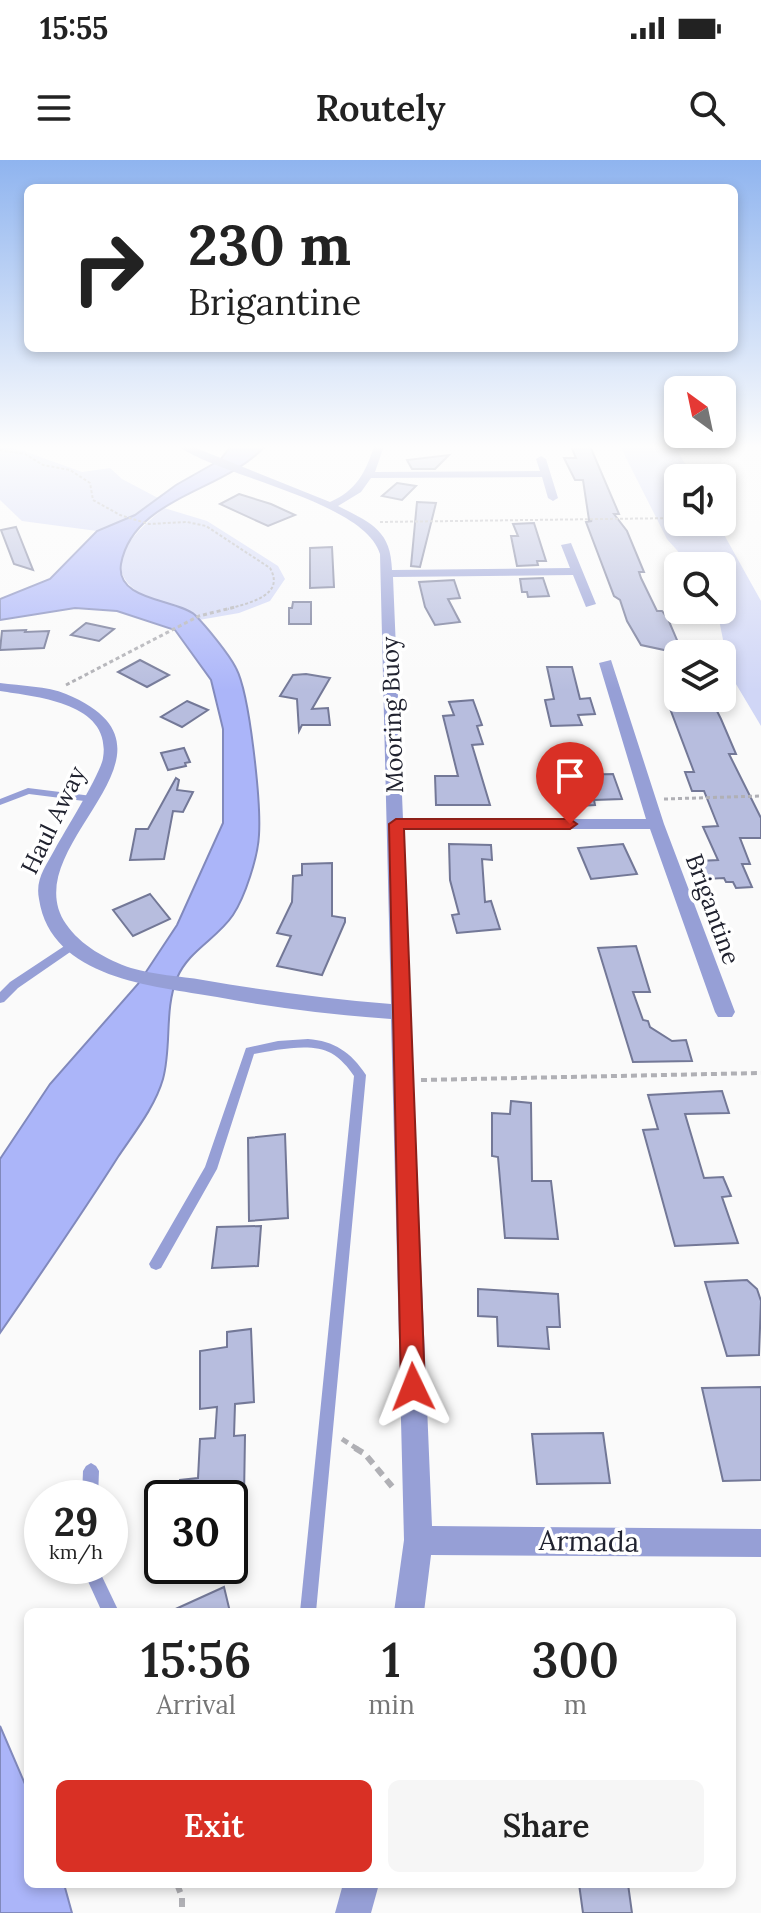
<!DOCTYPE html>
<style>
:root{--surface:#fff;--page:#f6f6f6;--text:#222;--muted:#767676;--accent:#d93025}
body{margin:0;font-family:Lora,serif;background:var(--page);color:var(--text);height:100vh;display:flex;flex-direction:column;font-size:30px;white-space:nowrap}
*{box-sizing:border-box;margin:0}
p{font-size:26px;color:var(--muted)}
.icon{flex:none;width:44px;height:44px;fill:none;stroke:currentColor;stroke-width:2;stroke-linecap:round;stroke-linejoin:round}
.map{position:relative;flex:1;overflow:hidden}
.side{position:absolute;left:24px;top:1448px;width:712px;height:280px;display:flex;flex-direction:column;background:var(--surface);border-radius:12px;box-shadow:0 4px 12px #0003}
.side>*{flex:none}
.banner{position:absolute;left:24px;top:24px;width:714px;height:168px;border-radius:12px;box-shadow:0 4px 12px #0003;background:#fff;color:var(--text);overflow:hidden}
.needle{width:52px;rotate:327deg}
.tools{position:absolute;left:664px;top:216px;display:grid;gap:16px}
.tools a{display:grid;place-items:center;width:72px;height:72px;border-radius:12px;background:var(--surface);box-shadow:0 4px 12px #0003;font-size:40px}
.speed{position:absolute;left:24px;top:1320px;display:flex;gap:16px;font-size:40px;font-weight:700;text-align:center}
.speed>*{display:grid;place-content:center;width:104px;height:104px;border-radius:50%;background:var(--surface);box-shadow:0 4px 12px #0003;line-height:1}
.speed small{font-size:20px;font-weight:400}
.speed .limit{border:4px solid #111;border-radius:12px;background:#fff;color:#111}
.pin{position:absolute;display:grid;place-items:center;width:68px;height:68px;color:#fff;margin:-82px -34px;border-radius:50% 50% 50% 0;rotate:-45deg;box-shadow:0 0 8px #0007}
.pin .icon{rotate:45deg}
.me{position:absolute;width:88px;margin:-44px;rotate:358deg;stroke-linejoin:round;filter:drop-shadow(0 0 6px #0008)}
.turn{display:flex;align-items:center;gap:28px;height:168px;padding:0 32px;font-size:36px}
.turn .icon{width:104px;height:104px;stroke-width:2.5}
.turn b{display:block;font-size:56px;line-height:68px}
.eta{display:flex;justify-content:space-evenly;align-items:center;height:136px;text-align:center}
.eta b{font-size:48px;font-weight:600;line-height:56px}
.action{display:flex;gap:16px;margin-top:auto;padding:16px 32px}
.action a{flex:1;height:92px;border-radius:12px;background:var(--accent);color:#fff;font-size:32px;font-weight:600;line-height:92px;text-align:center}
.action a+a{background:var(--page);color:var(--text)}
.status{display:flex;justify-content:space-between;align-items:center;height:56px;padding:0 40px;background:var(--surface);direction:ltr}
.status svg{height:22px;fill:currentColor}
header{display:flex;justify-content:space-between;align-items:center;height:104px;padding:0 32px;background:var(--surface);font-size:36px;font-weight:600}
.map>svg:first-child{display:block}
</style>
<div class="status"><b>15:55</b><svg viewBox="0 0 49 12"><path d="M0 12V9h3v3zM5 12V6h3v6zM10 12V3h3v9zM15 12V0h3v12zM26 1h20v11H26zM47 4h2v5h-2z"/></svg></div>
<header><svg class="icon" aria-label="menu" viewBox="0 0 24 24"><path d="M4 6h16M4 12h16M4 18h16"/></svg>Routely<svg class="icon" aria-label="search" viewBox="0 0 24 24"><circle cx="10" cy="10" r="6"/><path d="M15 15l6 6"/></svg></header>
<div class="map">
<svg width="761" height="1753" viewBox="0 0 761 1753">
<rect width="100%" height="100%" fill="#fafafa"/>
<g fill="#d0d6f6">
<polygon points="0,286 21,290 82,312 110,308 122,319 158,338 135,355 97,371 22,361 0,340"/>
<polygon points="620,286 675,286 693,318 678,318 678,362 717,362 761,441 761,566 730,514 717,450 722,450 722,406 691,406 667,379"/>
<path d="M164,348L207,361L278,406L285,419L270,441L239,453L199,460L193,453C176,447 148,441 134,429C99,401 142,367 164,348Z"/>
</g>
<g fill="#abb5f9" stroke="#8189bc" stroke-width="2">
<path d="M231,286H265C226,331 133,337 121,404C115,441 177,439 195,455C206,466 229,494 236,508C250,534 261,643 259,675C258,697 245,737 233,755C217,779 189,790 177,818C164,850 172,886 163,919C155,947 134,973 118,997C80,1057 40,1115 0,1173V999L50,924L138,824L177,765L223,663V569L211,520L175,470L117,451L75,448L0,460V439L50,419L97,371L135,355L176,325L220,300Z"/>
<polygon points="0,1566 28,1631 28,1724 64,1724 72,1753 0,1753"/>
</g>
<g fill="#b7bdde" stroke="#737897" stroke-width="2">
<polygon points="571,286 590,286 619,354 614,354 627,371 644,412 639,412 641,418 657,451 662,451 668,459 683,494 641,485 627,461 620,440 614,436 586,362 592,361 589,360 583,320 575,320 564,298 576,298"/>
<polygon points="449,295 435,309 412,309 407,300"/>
<polygon points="397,323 416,326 402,340 382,336"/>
<polygon points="239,334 271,344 295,355 268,366 220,344"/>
<polygon points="417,342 436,343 420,407 411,406"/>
<polygon points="534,363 546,401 537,401 538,405 517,406 511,376 518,376 513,364"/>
<polygon points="16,367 33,410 14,404 1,370"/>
<polygon points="332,387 334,427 310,428 310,388"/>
<polygon points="543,418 549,436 528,437 527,432 522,432 520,419"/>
<polygon points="454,420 460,438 448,439 460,462 435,465 425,447 419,422"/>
<polygon points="293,442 311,442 311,464 289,464 289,448 292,448"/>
<polygon points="86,463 114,469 99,481 71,475"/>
<polygon points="26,470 25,472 49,471 44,488 0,490 2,471"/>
<polygon points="140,500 169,515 147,527 118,512"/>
<polygon points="547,507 572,507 580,539 590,538 595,554 578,555 582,565 551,566 545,540 554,539"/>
<polygon points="306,514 330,518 312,549 328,548 330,565 302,565 299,571 297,539 280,536 293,515"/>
<polygon points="666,538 697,538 705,549 716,549 721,559 736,594 729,594 761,658 761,678 740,678 750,704 742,704 752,727 736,728 733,722 726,722 724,718 706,719 699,701 718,700 703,667 718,666 704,631 692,631 685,612 694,612"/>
<polygon points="473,540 482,565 477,566 483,584 472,585 490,645 436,645 435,616 458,616 443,556 454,555 449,542"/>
<polygon points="187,541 208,550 182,567 161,557"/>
<polygon points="184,588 190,602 185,603 186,606 168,610 161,593"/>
<polygon points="613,614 622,639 594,640 595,645 578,646 569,615"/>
<polygon points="176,618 179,620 177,630 193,632 183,652 173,651 164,699 130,700 136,669 148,669"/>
<polygon points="449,684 491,685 492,700 482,699 485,742 491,741 500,769 457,773 452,755 459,754 450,720"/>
<polygon points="623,684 637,714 591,719 578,688"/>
<polygon points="332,703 332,756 345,758 345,762 322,815 277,806 291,776 277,773 292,742 293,716 302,715 302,704"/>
<polygon points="150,734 170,759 133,776 113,750"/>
<polygon points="636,786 650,832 633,832 643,860 648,861 650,867 672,881 686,880 692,901 633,902 598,788"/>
<polygon points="722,931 729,953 685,954 704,1018 723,1017 731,1036 722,1037 738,1083 675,1086 643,970 658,969 648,935"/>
<polygon points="511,941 531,943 532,1021 551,1021 558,1079 505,1078 498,997 492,996 492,953 510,954"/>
<polygon points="285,974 288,1058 249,1061 248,978"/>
<polygon points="261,1066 258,1106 212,1108 217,1067"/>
<polygon points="747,1120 757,1129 761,1141 759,1195 727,1196 705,1122"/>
<polygon points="478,1129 558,1134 560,1167 547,1167 549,1189 498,1186 497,1157 478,1156"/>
<polygon points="251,1169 254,1242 235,1244 234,1276 245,1275 244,1338 179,1338 180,1320 198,1318 200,1279 215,1278 217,1247 200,1249 200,1191 227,1187 227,1172"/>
<polygon points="761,1227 761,1320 723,1321 702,1228"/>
<polygon points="603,1273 610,1323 537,1324 532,1274"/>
<polygon points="224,1427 230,1452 169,1452"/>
<polygon points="579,1724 628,1724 632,1753 583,1753"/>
</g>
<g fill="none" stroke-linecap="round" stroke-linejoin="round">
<g stroke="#b0b0b5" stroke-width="2" stroke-dasharray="3 2" stroke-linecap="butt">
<path d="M0,290L25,294L43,305L70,310L90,323L93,340L120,355L149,364L187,362L206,366L270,408C286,436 248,443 228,449"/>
<polyline points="380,362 678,358"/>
</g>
<g stroke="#b0b0b5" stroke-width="3" stroke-dasharray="4 3" stroke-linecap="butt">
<polyline points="66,525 199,456 235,447"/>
<polyline points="664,639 761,636"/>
</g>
<polyline stroke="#b0b0b5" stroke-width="4" stroke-dasharray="6 4" stroke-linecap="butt" points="421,920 761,913"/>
<polyline stroke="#b0b0b5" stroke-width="5" stroke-dasharray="7 5" stroke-linecap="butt" points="342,1279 359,1290"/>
<g stroke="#b0b0b5" stroke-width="6" stroke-dasharray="9 6" stroke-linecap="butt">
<polyline points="355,1288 365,1294 395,1330"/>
<polyline points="177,1724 182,1737 182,1753"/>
</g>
<g fill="#969fd6" fill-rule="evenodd">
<polygon points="28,628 92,636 96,639 92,642 29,634 0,645 0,639"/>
<polygon points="72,781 77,785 76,788 18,828 4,842 0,843 0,832 10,822"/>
<path d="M308,879C334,881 351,892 366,915L316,1452H300L354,916C348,907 341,899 331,893C312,882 275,890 254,894L217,1009L161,1108L156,1110L151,1108L149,1104L205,1007L246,888L278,881Z"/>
<polygon points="91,1303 96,1306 99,1311 98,1338 82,1338 83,1311 86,1306"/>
<polygon points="81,1406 97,1406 119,1452 102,1452"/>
</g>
<g fill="#969fd6" fill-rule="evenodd">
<path d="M178,286H191L330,342C356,331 366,312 374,286H384L375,312L540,311L536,299L541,296L546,299L558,338L553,341L548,338L542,317L371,318L361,332L338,346C371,363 391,370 392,410L570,408L561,385L571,383L596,444L586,447L573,415L393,417L403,659H646L599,503L611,500L664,664L735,852L732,857H718L715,852L650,669H403L432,1366L761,1369V1397L431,1395L424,1452H394L404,1380L391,859C332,855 275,848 217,837C154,826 51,819 39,739C35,719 46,706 55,689C65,671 101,613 103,598C112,543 38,537 0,531V523C21,526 47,526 66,534C205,592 12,685 66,764C80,785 107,800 131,808C154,815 180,816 203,820C266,831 327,839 391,844L380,394C364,341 223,318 178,286Z"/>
<polygon points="343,1724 379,1724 371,1753 335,1753"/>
</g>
</g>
<linearGradient id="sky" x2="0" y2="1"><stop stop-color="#8fb4ef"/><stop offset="0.54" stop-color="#fdfdfd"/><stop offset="1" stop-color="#fdfdfd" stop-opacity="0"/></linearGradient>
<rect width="761" height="531" fill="url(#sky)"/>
<polygon fill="#d93025" stroke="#8d1f18" stroke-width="2" points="396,659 570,659 577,664 570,669 404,669 425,1227 422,1235 413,1239 405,1235 401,1227 389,664"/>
<g text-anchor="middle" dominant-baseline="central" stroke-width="7" stroke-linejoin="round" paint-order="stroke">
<g font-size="24" fill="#20222f" stroke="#fff">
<text transform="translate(392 555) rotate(-92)">Mooring Buoy</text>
<text transform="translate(53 660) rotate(-64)">Haul Away</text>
<text transform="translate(713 749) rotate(70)">Brigantine</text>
</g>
<g font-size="28" fill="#20222f" stroke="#fff">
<text transform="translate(589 1381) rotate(1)">Armada</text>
</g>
</g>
</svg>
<div class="tools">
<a><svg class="needle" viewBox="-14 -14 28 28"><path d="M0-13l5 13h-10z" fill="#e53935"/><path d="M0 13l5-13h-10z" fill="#767676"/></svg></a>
<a><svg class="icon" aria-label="sound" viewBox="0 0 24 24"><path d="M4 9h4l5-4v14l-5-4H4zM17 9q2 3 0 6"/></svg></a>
<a><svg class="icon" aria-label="search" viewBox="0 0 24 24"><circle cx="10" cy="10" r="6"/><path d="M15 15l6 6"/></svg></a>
<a><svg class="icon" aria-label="layers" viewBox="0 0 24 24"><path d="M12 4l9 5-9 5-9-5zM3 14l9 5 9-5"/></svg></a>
</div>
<div class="speed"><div>29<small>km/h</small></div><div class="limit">30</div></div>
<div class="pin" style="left:570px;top:664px;background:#d93025"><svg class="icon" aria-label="arrive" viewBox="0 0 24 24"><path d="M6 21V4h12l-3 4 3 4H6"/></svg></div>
<svg class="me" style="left:413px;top:1227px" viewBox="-20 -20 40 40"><path d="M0-17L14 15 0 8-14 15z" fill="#d93025" stroke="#fff" stroke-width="4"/></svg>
<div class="banner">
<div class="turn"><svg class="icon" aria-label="right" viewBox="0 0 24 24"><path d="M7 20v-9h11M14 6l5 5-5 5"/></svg><div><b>230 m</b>Brigantine</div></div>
</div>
<section class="side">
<div class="eta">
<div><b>15:56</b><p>Arrival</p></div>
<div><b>1</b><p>min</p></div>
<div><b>300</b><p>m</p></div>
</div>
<div class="action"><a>Exit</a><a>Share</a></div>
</section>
</div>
